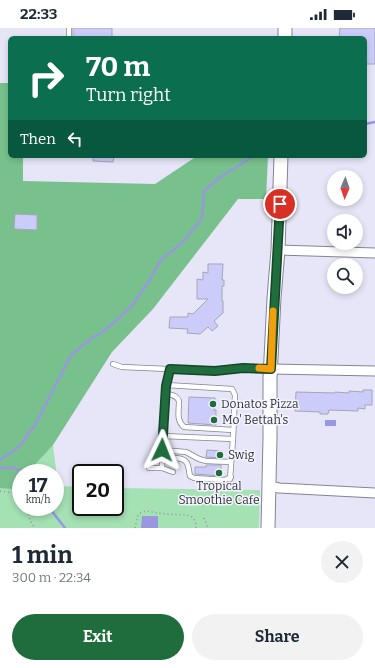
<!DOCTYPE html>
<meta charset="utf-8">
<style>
:root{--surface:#fff;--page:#f2f2f3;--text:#1f2937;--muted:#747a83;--accent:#1f6d3c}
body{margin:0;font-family:Bitter,serif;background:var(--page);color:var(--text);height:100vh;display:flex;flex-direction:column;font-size:15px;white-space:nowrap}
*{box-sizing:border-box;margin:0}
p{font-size:13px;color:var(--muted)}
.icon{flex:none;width:22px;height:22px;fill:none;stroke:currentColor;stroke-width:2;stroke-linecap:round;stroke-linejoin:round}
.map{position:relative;height:500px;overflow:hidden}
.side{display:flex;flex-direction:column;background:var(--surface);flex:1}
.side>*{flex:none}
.top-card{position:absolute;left:8px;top:8px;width:359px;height:122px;border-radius:6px;box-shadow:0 2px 6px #0003;background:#0b6e4f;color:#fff;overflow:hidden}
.needle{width:26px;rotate:182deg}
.fabs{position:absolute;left:327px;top:142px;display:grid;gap:8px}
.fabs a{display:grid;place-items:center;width:36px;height:36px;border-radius:50%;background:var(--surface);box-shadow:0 2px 6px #0003;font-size:20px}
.speed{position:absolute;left:12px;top:436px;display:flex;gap:8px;font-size:20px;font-weight:700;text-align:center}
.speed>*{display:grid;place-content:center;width:52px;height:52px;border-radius:50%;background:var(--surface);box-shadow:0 2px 6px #0003;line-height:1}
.speed small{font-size:10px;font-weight:400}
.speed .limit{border:2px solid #111;border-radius:6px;background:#fff;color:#111}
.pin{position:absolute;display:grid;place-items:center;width:34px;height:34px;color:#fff;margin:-17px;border:2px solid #fff;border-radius:50%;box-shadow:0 1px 4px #0007}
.me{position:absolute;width:44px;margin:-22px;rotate:2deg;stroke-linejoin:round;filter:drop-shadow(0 0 3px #0008)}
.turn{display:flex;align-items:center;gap:14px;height:84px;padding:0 12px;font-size:18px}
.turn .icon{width:52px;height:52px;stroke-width:2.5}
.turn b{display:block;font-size:28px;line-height:34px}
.then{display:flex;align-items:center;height:38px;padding:0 12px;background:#0003;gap:8px;font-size:15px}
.round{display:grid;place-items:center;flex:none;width:42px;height:42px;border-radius:21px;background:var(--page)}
.headline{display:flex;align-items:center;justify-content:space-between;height:68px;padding:0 12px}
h1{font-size:24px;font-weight:700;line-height:30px}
.action{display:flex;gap:8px;margin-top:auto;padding:8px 12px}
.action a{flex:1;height:46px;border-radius:24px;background:var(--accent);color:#fff;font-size:16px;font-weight:700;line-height:46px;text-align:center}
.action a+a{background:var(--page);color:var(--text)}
.status{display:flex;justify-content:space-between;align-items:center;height:28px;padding:0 20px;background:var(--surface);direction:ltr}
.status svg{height:11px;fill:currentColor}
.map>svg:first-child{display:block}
</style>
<div class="status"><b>22:33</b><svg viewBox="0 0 49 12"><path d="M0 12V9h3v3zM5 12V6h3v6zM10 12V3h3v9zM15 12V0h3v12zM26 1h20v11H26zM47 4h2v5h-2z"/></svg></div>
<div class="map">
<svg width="375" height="500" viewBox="0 0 375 500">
<rect width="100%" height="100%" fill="#e6e6f8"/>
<path fill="#a4e1b3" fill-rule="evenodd" d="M0,416L53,417L58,458L81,459V479H115V460L260,462L259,500H0ZM21,445H55V479H21Z"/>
<polygon fill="#79c18c" points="0,55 10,55 10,128 23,128 23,153 155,156 197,128 268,128 266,171 238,171 153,281 112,324 53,417 27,445 21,445 21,452 13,461 0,460"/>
<g fill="#9897df">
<rect x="325" y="392" width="11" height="6"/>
<polygon points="142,488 158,488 158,500 141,500"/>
</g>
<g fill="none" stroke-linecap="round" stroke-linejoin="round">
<g stroke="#9897df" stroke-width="2.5">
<polyline points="365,96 375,94"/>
<path d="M0,432C8,427 17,421 24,413C27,408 29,403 34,399L71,327L92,310L101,305L111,297L132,278L146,257L148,255L158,237L162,231L182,215L202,190L204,163L219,150L254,128"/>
<polyline points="0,440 14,440 26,445"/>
<polyline points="50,479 51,482 65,500"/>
</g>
</g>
<g fill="#ccccfa" stroke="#a5a5b6">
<rect x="73" y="0" width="39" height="10"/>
<polygon points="340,0 375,0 375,36 365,36 365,10 339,10"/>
<polygon points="93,128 114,128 113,134 93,133"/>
<polygon points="15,186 37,187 37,202 14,201"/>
<polygon points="208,236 223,236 222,252 224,252 224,258 222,258 222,273 223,273 223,285 214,293 218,298 212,303 208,299 200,306 187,305 188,301 169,300 170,289 188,289 188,285 193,286 208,271 197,271 197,251 203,252 203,244 208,245"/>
<polygon points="363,362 372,362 372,377 365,377 365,381 358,380 358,383 329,382 328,386 320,386 320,384 295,383 296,364 335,365 335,364 349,365 349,363 363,364"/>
<polygon points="189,369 215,370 214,382 216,382 216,397 188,395"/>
<polygon points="207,422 222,423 222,430 206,429"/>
<polygon points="206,437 221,437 221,448 195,446 195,439 206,439"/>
</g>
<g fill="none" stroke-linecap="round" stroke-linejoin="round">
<g stroke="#838494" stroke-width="6">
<g id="service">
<polyline points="69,10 69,0"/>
<polyline points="113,336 122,339 215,343 243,340 269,341"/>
<path d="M165,365C171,367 177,367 179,373C179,384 176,392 184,399L233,402"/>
<polyline points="163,408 233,411 235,367 232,361 166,357"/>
<polyline points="162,422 186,424 199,431 206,433 231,434"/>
<path d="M162,430C169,430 183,428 187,435C189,439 189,444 190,448L194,450L225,452L231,449"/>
<polyline points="149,440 162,440 165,365 166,357 170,341"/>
<polyline points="162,440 173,444"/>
<polyline points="230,451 233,411"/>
</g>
</g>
<g stroke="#838494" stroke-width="11">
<g id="minor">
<polyline points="278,222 375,225"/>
<polyline points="271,341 375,343"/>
<polyline points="269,458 279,460 375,465"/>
</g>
</g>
<g stroke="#838494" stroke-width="15">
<g id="secondary">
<polyline points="285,10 285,0"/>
<polyline points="268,500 270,410 270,350 274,270 278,222 281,128"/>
</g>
</g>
<g stroke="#91919e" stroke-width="1.5" stroke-dasharray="1 3" stroke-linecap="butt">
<polyline points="0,463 15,465 21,470"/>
<polyline points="25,479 32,496 35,500"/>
<polyline points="204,490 208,500"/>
<polyline points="135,500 138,488 140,485 146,483 165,486 187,487 192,489 194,491 196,496 196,500"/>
</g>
<use href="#service" stroke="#fff" stroke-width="4.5"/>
<use href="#minor" stroke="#fff" stroke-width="9"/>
<use href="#secondary" stroke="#fff" stroke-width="13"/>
</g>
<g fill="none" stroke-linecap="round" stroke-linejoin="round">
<g stroke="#144727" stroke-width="10">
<polyline id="route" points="162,422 166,358 170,341 215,343 243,340 271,341 280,176"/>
</g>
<use href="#route" stroke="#1f6d3c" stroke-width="7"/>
<polyline stroke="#f59e0b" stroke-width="7" points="259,340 271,341 273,283"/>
</g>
<g fill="#1f6d3c" stroke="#f4f4ff" stroke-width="1.5">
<circle cx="213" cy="376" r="4"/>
<circle cx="214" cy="392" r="4"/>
<circle cx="220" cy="427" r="4"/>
<circle cx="219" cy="445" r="4"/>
</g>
<g text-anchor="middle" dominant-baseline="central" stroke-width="3" stroke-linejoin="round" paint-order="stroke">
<g font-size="12" fill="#313238" stroke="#f4f4ff" text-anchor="start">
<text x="221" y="376">Donatos Pizza</text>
<text x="222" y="392">Mo' Bettah's</text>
<text x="228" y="427">Swig</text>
<text x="219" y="458" text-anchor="middle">Tropical<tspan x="219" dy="14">Smoothie Cafe</tspan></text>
</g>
</g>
</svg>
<div class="fabs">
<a><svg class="needle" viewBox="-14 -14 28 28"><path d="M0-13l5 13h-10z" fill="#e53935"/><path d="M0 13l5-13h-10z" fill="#747a83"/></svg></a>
<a><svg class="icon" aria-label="sound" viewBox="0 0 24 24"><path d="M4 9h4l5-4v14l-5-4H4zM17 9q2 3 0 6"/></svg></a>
<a><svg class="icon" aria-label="search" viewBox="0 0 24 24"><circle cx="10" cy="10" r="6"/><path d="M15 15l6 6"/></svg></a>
</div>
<div class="speed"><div>17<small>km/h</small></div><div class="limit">20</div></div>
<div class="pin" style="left:280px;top:176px;background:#d93025"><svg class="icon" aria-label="arrive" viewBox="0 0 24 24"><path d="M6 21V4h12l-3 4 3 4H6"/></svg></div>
<svg class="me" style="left:162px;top:422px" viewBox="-20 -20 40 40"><path d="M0-17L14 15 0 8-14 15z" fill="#1f6d3c" stroke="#fff" stroke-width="4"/></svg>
<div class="top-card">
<div class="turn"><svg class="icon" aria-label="right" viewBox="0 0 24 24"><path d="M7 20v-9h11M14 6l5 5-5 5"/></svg><div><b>70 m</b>Turn right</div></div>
<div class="then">Then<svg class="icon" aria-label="left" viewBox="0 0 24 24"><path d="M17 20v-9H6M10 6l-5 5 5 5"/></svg></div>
</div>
</div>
<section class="side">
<div class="headline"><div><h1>1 min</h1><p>300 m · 22:34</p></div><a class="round"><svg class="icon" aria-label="close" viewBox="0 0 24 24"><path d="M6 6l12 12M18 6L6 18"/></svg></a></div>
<div class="action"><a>Exit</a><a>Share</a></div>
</section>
